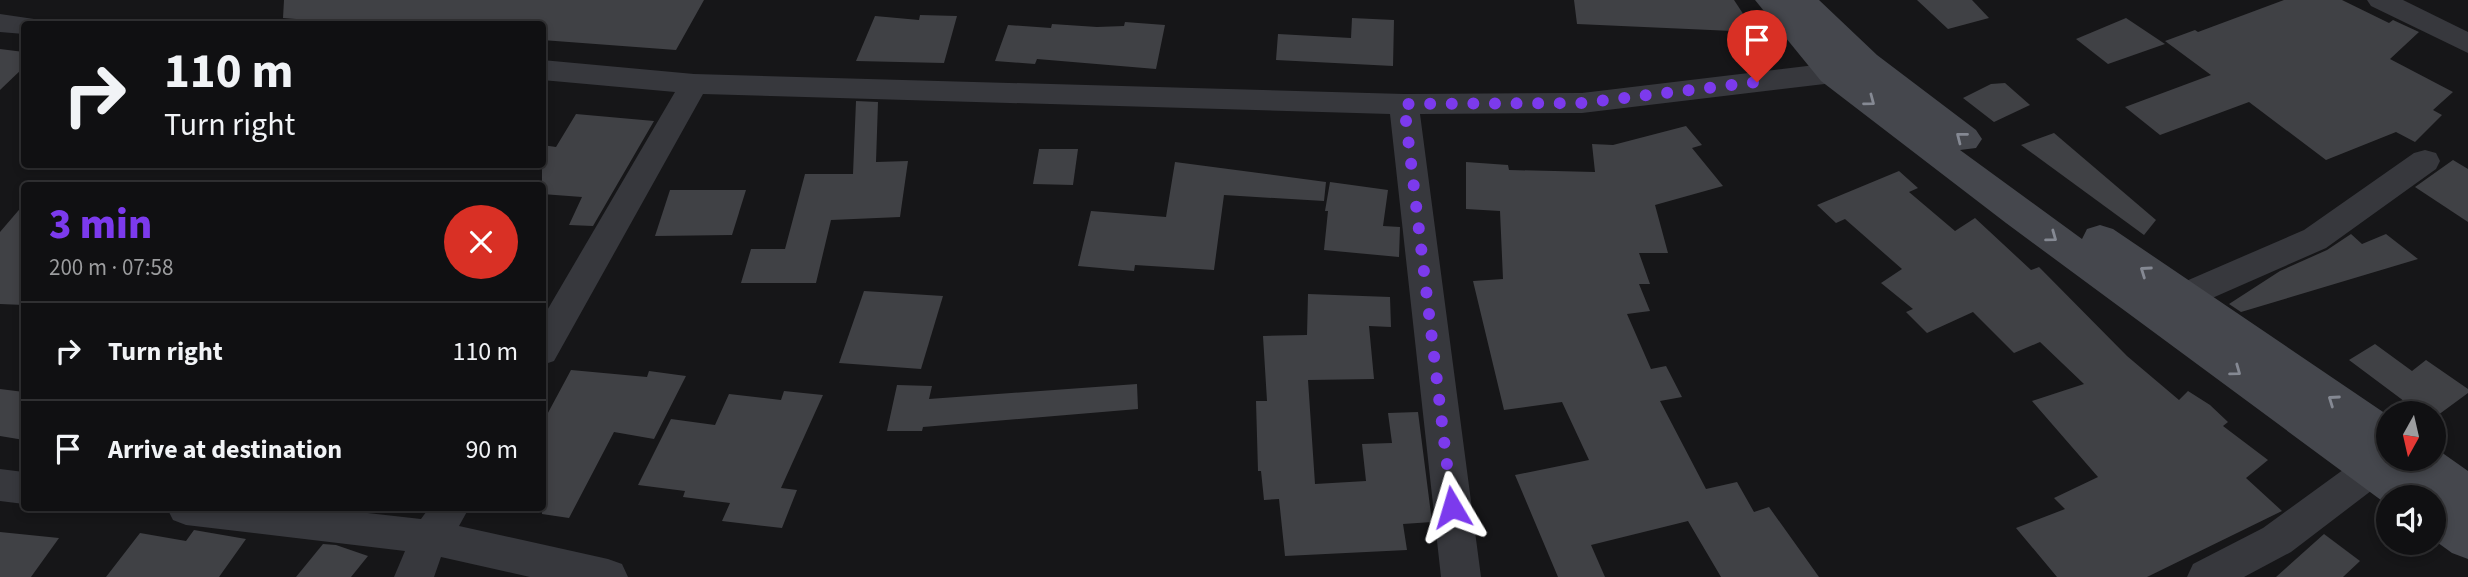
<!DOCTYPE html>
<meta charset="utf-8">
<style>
:root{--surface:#101012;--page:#1e1e20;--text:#f1f3f6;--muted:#9c9d9f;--line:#303032;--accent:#7c3aed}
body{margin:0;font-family:"Source Sans 3",sans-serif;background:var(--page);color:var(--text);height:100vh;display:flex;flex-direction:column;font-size:26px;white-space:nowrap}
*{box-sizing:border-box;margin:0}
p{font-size:23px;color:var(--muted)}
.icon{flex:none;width:38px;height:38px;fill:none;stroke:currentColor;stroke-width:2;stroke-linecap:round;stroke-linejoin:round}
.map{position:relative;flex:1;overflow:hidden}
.sheet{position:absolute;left:21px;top:182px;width:525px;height:329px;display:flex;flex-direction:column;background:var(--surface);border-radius:7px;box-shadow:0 4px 10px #0003,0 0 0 2px var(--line)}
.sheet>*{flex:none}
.hud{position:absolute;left:21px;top:21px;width:525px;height:147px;border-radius:7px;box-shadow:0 4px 10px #0003,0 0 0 2px var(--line);background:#101012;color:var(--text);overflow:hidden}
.needle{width:46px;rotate:188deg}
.buttons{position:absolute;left:2376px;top:401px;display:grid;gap:14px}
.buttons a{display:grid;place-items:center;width:70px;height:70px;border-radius:50%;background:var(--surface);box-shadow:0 4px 10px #0003,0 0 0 2px var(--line);font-size:35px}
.pin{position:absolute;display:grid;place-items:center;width:60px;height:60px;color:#fff;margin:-72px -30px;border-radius:50% 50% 50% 0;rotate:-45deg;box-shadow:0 0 7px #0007}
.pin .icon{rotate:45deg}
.me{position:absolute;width:77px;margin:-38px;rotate:353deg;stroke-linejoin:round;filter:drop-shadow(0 0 5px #0008)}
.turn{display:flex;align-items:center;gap:24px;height:147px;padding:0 28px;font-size:32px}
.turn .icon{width:91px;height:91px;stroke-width:2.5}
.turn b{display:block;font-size:49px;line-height:60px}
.round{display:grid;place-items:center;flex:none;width:74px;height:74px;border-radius:37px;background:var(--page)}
.head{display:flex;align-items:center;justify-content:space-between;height:119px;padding:0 28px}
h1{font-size:42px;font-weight:800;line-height:52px;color:var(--accent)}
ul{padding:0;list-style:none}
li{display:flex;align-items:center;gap:21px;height:98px;padding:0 28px;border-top:2px solid var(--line)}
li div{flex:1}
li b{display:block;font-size:26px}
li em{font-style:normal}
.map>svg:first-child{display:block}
</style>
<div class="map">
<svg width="2468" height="577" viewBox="0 0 2468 577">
<rect width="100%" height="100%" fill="#161618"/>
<g fill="#404145">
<polygon points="284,0 704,0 676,50 542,40 542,24 361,24 283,18"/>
<polygon points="1574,0 1734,0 1755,32 1577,24"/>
<polygon points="1917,0 1972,0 1989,18 1948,29"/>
<polygon points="2284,0 2342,0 2389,23 2393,20 2419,32 2390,59 2453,92 2433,110 2442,115 2415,142 2396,132 2326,160 2249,102 2160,135 2125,107 2211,75 2165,41 2195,30 2198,32"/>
<polygon points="920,15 957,16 944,63 856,61 875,16 919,20"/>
<polygon points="1352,18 1394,20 1393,66 1276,60 1278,34 1351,38"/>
<polygon points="2126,18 2165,44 2108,64 2076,39"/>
<polygon points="1125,22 1165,25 1156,69 1037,59 1035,64 995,61 1008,25 1051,28 1052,24 1097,27 1124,26"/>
<polygon points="0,49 24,52 24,67 0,90"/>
<polygon points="2005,83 2030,105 1994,122 1963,98 1991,84"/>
<polygon points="856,101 878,102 876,162 908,161 900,217 831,220 816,283 741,283 751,249 785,249 805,174 853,174"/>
<polygon points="576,114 654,121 593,226 569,225 582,197 542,194 542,145 556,147"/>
<polygon points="1686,126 1702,145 1692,148 1723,186 1655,205 1668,253 1639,253 1650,284 1639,284 1650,311 1627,314 1651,369 1666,366 1682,397 1660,401 1706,489 1737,482 1754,512 1769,507 1819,577 1721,577 1688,521 1591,545 1605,577 1558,577 1515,475 1589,460 1562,402 1504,410 1473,281 1503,279 1500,211 1466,209 1466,162 1508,165 1509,170 1595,172 1592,144 1613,145"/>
<polygon points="2054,133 2156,220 2144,235 2021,145"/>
<polygon points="1039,149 1078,149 1073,185 1033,184"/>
<polygon points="2453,160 2468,169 2468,222 2415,187"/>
<polygon points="1175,162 1326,182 1324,201 1224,195 1214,270 1135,265 1134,271 1078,266 1091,211 1166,217"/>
<polygon points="1899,171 1918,188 1909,192 1955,231 1975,218 2031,270 2039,267 2127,356 2179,400 2188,391 2210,405 2228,422 2223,426 2268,460 2246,478 2282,511 2147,577 2057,577 2016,528 2065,509 2054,498 2098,477 2032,401 2084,384 2040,342 2014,353 1973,312 1927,333 1906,312 1913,309 1881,283 1902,269 1845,219 1836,223 1817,205"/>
<polygon points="1330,182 1388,190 1383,226 1400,227 1399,257 1324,250 1328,211 1325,211"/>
<polygon points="670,190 746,190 732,235 655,236"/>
<polygon points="24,204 24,305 0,304 0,232"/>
<polygon points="2351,234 2362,244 2386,234 2418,259 2241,312 2229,304 2280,271 2327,250"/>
<polygon points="864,291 943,296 921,369 839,363"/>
<polygon points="1308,294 1390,297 1391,327 1369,326 1374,379 1308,380 1315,484 1366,481 1362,444 1392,443 1388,413 1418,412 1432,522 1403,524 1407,550 1285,556 1279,499 1264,500 1261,471 1258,471 1256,401 1267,401 1263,336 1307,335"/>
<polygon points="2375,344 2412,371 2426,360 2468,389 2468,393 2434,418 2434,413 2420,413 2349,360"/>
<polygon points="571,370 647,377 649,371 686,376 654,439 614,432 569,518 542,514 542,424"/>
<polygon points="1137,384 1138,409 923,427 922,431 887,431 897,385 932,386 929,399"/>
<polygon points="0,389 24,392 24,440 0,436"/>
<polygon points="784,391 823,395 781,488 797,490 782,528 722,521 730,503 683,497 685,491 638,485 671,419 715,425 729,394 781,400"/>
<polygon points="194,530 246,539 219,577 106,577 140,533 186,541"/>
<polygon points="0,532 59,538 31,577 0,577"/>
<polygon points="2324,534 2360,561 2343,577 2276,577"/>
<polygon points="323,544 336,545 368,556 351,577 296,577"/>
</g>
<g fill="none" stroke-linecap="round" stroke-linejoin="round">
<g fill="#37383d" fill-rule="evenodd">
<polygon points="2367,0 2403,0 2468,32 2468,53 2371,6"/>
<polygon points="0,14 34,19 38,24 24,24 24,34 0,32"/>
<polygon points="1859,55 1869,58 1873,65 1869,72 1833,83 1582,113 1420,114 1481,577 1441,577 1390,114 703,94 554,361 542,365 542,319 675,92 542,80 542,60 694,74 1404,94 1582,93 1832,63"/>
<polygon points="2425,150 2436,153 2440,161 2436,169 2326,248 2194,306 2182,310 2170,306 2165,297 2170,288 2304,230 2414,153"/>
<polygon points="2371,454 2384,459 2389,470 2384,481 2291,552 2244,577 2187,577 2193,564 2263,528 2358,459"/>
<polygon points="0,469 24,472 24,504 0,501"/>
<polygon points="167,508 323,508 421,519 429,508 469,508 459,526 608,559 622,564 628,577 530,577 441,557 434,577 394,577 405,551 186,525 173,520"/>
</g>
<polygon fill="#45474d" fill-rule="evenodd" points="1755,0 1819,0 1877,55 1976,130 1982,139 1976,148 1960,150 2082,239 2087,229 2100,225 2113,229 2389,416 2389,458 2398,464 2395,458 2434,458 2434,447 2468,471 2468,559 2452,553 2434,540 2434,497 2389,497 2389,506 2006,223 1821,81"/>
</g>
<defs><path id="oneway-chevron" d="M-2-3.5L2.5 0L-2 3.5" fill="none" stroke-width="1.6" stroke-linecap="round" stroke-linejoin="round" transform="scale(1.75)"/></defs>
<g stroke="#858993">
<use href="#oneway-chevron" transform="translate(1870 101) rotate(37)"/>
<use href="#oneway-chevron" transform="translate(1961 137) rotate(-142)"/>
<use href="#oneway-chevron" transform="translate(2052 237) rotate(36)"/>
<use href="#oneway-chevron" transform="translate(2145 271) rotate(-145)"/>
<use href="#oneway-chevron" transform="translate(2236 371) rotate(36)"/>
<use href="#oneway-chevron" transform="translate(2333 400) rotate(-145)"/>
</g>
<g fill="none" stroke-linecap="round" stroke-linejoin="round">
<polyline stroke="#7c3aed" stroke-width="12" stroke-dasharray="0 21.6" points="1452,507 1404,104 1582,103 1757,82"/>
</g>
</svg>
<div class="buttons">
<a><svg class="needle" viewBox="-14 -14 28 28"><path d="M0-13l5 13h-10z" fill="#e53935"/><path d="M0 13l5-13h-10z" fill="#9c9d9f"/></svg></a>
<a><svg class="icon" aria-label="sound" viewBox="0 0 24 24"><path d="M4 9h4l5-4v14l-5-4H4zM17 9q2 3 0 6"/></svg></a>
</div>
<div class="pin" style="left:1757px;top:82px;background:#d93025"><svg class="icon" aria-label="arrive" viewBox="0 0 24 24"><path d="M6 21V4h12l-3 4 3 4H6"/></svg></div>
<svg class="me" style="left:1452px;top:507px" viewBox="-20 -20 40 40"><path d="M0-17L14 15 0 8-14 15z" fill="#7c3aed" stroke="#fff" stroke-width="4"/></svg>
<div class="hud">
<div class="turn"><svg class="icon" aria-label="right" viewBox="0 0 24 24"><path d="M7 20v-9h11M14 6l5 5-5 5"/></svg><div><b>110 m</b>Turn right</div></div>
</div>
<section class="sheet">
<div class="head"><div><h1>3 min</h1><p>200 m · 07:58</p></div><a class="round" style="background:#d93025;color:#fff"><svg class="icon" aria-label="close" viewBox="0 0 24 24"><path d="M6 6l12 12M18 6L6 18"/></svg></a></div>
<ul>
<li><svg class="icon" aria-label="right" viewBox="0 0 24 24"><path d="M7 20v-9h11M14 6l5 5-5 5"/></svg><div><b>Turn right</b></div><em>110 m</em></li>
<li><svg class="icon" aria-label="arrive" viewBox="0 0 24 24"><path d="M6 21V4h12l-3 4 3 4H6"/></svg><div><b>Arrive at destination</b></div><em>90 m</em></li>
</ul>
</section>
</div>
